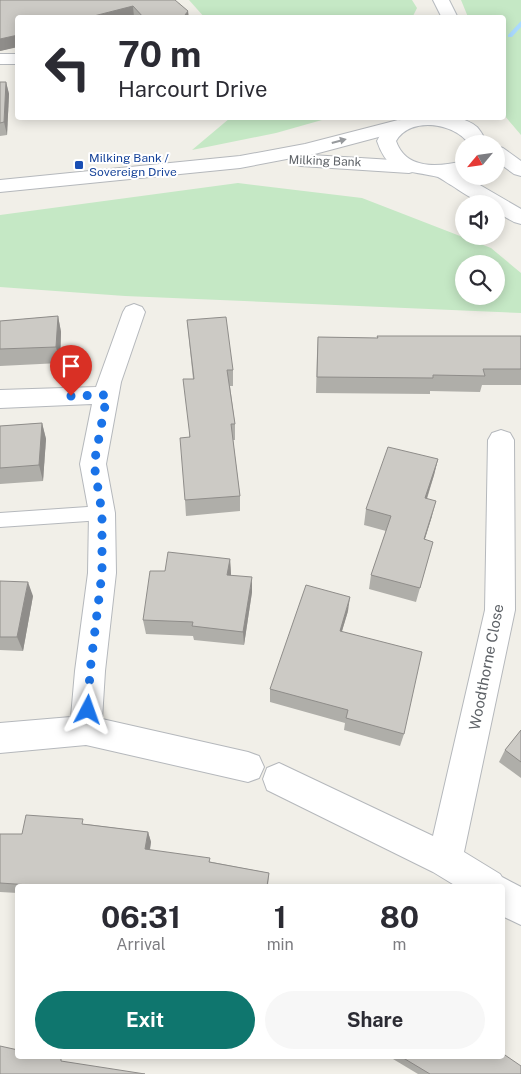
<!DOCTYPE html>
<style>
:root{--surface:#fff;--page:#f7f7f7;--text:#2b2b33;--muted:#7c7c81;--accent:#0f766e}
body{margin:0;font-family:"Public Sans",sans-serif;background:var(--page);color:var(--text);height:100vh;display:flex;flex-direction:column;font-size:19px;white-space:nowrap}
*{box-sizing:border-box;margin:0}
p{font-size:16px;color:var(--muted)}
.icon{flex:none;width:28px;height:28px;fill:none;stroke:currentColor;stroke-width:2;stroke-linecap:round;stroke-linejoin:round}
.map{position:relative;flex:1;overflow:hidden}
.panel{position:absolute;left:15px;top:884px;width:490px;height:175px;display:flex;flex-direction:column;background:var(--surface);border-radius:5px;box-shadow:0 2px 12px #0003}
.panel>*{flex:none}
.top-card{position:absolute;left:15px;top:15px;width:491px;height:105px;border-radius:5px;box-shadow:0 2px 12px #0003;background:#fff;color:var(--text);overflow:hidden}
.needle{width:32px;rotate:241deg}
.controls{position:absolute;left:455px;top:135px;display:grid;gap:10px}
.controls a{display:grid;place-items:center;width:50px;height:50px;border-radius:50%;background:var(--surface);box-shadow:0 2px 12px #0003;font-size:25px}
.pin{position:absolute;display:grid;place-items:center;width:42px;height:42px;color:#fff;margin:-51px -21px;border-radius:50% 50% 50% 0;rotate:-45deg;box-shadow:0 0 5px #0007}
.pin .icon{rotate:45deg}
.me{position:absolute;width:55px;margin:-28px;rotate:4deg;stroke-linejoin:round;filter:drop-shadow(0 0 4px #0008)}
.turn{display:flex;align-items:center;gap:18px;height:105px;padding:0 20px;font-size:22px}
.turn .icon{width:65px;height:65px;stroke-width:2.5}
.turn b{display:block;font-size:35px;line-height:42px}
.eta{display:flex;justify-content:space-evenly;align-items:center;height:85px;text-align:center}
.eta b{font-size:30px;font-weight:700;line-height:35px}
.button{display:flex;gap:10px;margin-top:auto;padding:10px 20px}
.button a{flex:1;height:58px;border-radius:30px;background:var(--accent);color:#fff;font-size:20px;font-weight:700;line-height:58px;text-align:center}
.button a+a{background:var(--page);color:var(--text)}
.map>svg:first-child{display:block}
</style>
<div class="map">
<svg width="521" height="1074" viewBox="0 0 521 1074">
<rect width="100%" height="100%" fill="#f1efe8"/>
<g fill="#c5e8c5" fill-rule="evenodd">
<polygon points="189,0 412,0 417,8 412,18 205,18"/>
<polygon points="461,0 521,0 521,135 504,115 504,18 468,17"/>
<polygon points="230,118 329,118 276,133 192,150"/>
<path d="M238,183L362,198L491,248L521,273V313L125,296L0,287V215ZM464,264H496V296H464Z"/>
</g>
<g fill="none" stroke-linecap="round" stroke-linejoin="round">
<polygon fill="#aadaff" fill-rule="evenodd" points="521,21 521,27 512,37 508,37 508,35"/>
<g stroke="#b5b8bc" stroke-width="2">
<polygon id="service" points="102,506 108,508 111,513 108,518 102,520 0,527 0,513"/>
</g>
<g stroke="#b5b8bc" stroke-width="2">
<g id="minor">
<rect x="0" y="54" width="18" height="10"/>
<polygon points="134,304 142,307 145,312 121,382 106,464 115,513 116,573 105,671 102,719 248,752 259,756 264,767 259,778 248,782 86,745 0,753 0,723 71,717 75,671 88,573 89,513 80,464 92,404 0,408 0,390 96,387 123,312 126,307"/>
<polygon points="501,430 510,433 514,440 515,610 464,852 500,874 502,877 521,887 521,925 502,916 502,886 456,886 433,872 267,790 263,779 267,768 279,763 433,836 485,610 488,440 492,433"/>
</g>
</g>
<g stroke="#b5b8bc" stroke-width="2">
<polygon id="tertiary" points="398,120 405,122 407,126 405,130 311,155 409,161 416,163 419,167 416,171 409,173 301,166 294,164 291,160 292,158 240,168 0,192 0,180 240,156 305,144"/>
</g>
<g stroke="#b6babf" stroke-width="2">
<g id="secondary">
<polygon points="433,0 449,0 458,18 442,18"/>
<path d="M409,118C431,118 459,112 477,127C481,131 485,139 488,144H469C455,123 410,116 396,141C406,170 438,167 464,161V174H461L521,209V224L514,222L496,212V204C477,204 467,195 451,185C447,183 442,179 438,177C408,169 389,177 377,141C385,126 393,121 409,118Z"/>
<polygon points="496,146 503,148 521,161 521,176 514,174 496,161"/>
</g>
</g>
<use href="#service" fill="#fff" fill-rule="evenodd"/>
<use href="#minor" fill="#fff" fill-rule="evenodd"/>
<use href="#tertiary" fill="#fff" fill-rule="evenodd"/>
<use href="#secondary" fill="#fff" fill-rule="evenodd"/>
</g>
<g fill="#afaea9">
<polygon points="0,0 179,3 189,18 134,17 0,51"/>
<polygon points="0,82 6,82 9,94 7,135 0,136"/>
<polygon points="58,316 61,332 60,363 0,366 0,321"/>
<polygon points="187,320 233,370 233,386 230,386 235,424 235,440 233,440 240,496 240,511 186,516 185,500 193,379"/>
<polygon points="377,336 521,336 521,385 482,385 480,392 430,391 430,394 316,393 317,353 318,337 377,338"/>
<polygon points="42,423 46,439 43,481 0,484 0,426"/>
<polygon points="438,459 434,475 427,499 432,516 425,539 429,556 416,602 369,589 371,575 386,531 364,525 366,509"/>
<polygon points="230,559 231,575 252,592 244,645 194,640 193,636 146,634 143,620"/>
<polygon points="0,581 33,596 23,651 0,650"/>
<polygon points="348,611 342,631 404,734 400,746 344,730 345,723 270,702 270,689"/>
<polygon points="521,730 521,778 499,762 505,750"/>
<polygon points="86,824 148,832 151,842 150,850 269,873 268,886 18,886 18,893 0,892 0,834 22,834"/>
<polygon points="388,1056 502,1056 521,1074 418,1074"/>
</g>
<g fill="#8f8d8a">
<polygon points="133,6 134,17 132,18 86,18"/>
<polygon points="188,11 189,18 185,15"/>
<polygon points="18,35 18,47 0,51 0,39"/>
<polygon points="6,82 9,94 7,135 4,122"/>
<polygon points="58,316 61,332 60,363 56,347"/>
<polygon points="42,423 46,439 43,481 39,465"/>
<polygon points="438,459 434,475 422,513 425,498"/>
<polygon points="436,501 432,516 420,554 424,539"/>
<polygon points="230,559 231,574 228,589 227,575"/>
<polygon points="252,577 252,592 244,645 243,632"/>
<polygon points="28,582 33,596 23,651 17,637"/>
<polygon points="350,597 348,611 338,644 340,631"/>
<polygon points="148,832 151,842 148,859 145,849"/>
</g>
<g fill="#cccac5" stroke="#8f8d8a">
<polygon points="0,0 175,0 188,11 185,15 188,18 144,18 133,6 86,18 18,18 18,35 0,39"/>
<polygon points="0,82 6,82 4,122 0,123"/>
<polygon points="58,316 56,347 0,349 0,321"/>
<polygon points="226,317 233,370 227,370 235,424 231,424 240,496 185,500 180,438 190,437 183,379 194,379 187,320"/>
<polygon points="377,336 521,336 521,369 483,369 485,376 433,375 433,378 317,377 318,337 378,338"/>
<polygon points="42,423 39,465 0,468 0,426"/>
<polygon points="388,447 438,459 425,498 436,501 424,539 433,542 420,588 371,575 391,516 366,509"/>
<polygon points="168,552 230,559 227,575 252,577 243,632 192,626 193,622 143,620 150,571 165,571"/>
<polygon points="0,581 28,582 17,637 0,637"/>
<polygon points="306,585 350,597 340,631 422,652 404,734 346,718 348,710 270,689"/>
<polygon points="521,730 521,762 505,750"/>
<polygon points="26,815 83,819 82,824 148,832 145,849 210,858 209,862 269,873 267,886 45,886 0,883 0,834 22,834"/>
<polygon points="0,1046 18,1050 18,1056 53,1056 61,1058 61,1061 145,1074 0,1074"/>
<polygon points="502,1053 521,1066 521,1074 430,1074 400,1056 502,1056"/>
</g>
<defs><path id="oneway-solid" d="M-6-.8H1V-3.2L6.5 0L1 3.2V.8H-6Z" transform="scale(1.25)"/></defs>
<use fill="#979a9d" href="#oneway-solid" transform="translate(339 141) rotate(-15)"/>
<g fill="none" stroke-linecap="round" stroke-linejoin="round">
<polyline stroke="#1a73e8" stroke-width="9" stroke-dasharray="0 16.2" points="71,396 107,395 94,464 102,513 102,573 90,671 88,710"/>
</g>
<rect fill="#1a4fb4" stroke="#fff" stroke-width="2" x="74" y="160" width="10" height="10" rx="2.5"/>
<g text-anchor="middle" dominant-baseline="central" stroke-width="4" stroke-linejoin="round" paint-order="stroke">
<g font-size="12" fill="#164399" stroke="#fff" text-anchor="start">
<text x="89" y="158">Milking Bank /<tspan x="89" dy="14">Sovereign Drive</tspan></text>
</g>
<g font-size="12" fill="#5f6368" stroke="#fff">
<text transform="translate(325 161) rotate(2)">Milking Bank</text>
</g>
<g font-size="15" fill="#5f6368" stroke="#fff">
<text transform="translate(486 667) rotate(-79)">Woodthorne Close</text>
</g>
</g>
</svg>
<div class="controls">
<a><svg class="needle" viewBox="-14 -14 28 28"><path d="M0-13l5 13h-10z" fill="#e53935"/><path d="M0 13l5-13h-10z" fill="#7c7c81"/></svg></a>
<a><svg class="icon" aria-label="sound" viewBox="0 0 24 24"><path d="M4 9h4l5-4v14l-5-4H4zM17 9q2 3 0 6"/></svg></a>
<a><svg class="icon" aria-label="search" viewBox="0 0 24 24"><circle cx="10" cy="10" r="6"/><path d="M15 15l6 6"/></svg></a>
</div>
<div class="pin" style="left:71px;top:396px;background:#d93025"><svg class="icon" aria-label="arrive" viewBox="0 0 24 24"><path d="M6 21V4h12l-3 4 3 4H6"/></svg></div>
<svg class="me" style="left:88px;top:710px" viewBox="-20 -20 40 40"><path d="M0-17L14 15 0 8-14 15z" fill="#1a73e8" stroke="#fff" stroke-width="4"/></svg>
<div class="top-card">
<div class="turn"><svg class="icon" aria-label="left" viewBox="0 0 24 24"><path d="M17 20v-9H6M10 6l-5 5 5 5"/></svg><div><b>70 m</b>Harcourt Drive</div></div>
</div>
<section class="panel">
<div class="eta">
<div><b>06:31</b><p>Arrival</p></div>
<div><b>1</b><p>min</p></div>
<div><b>80</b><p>m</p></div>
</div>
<div class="button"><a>Exit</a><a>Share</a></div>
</section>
</div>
